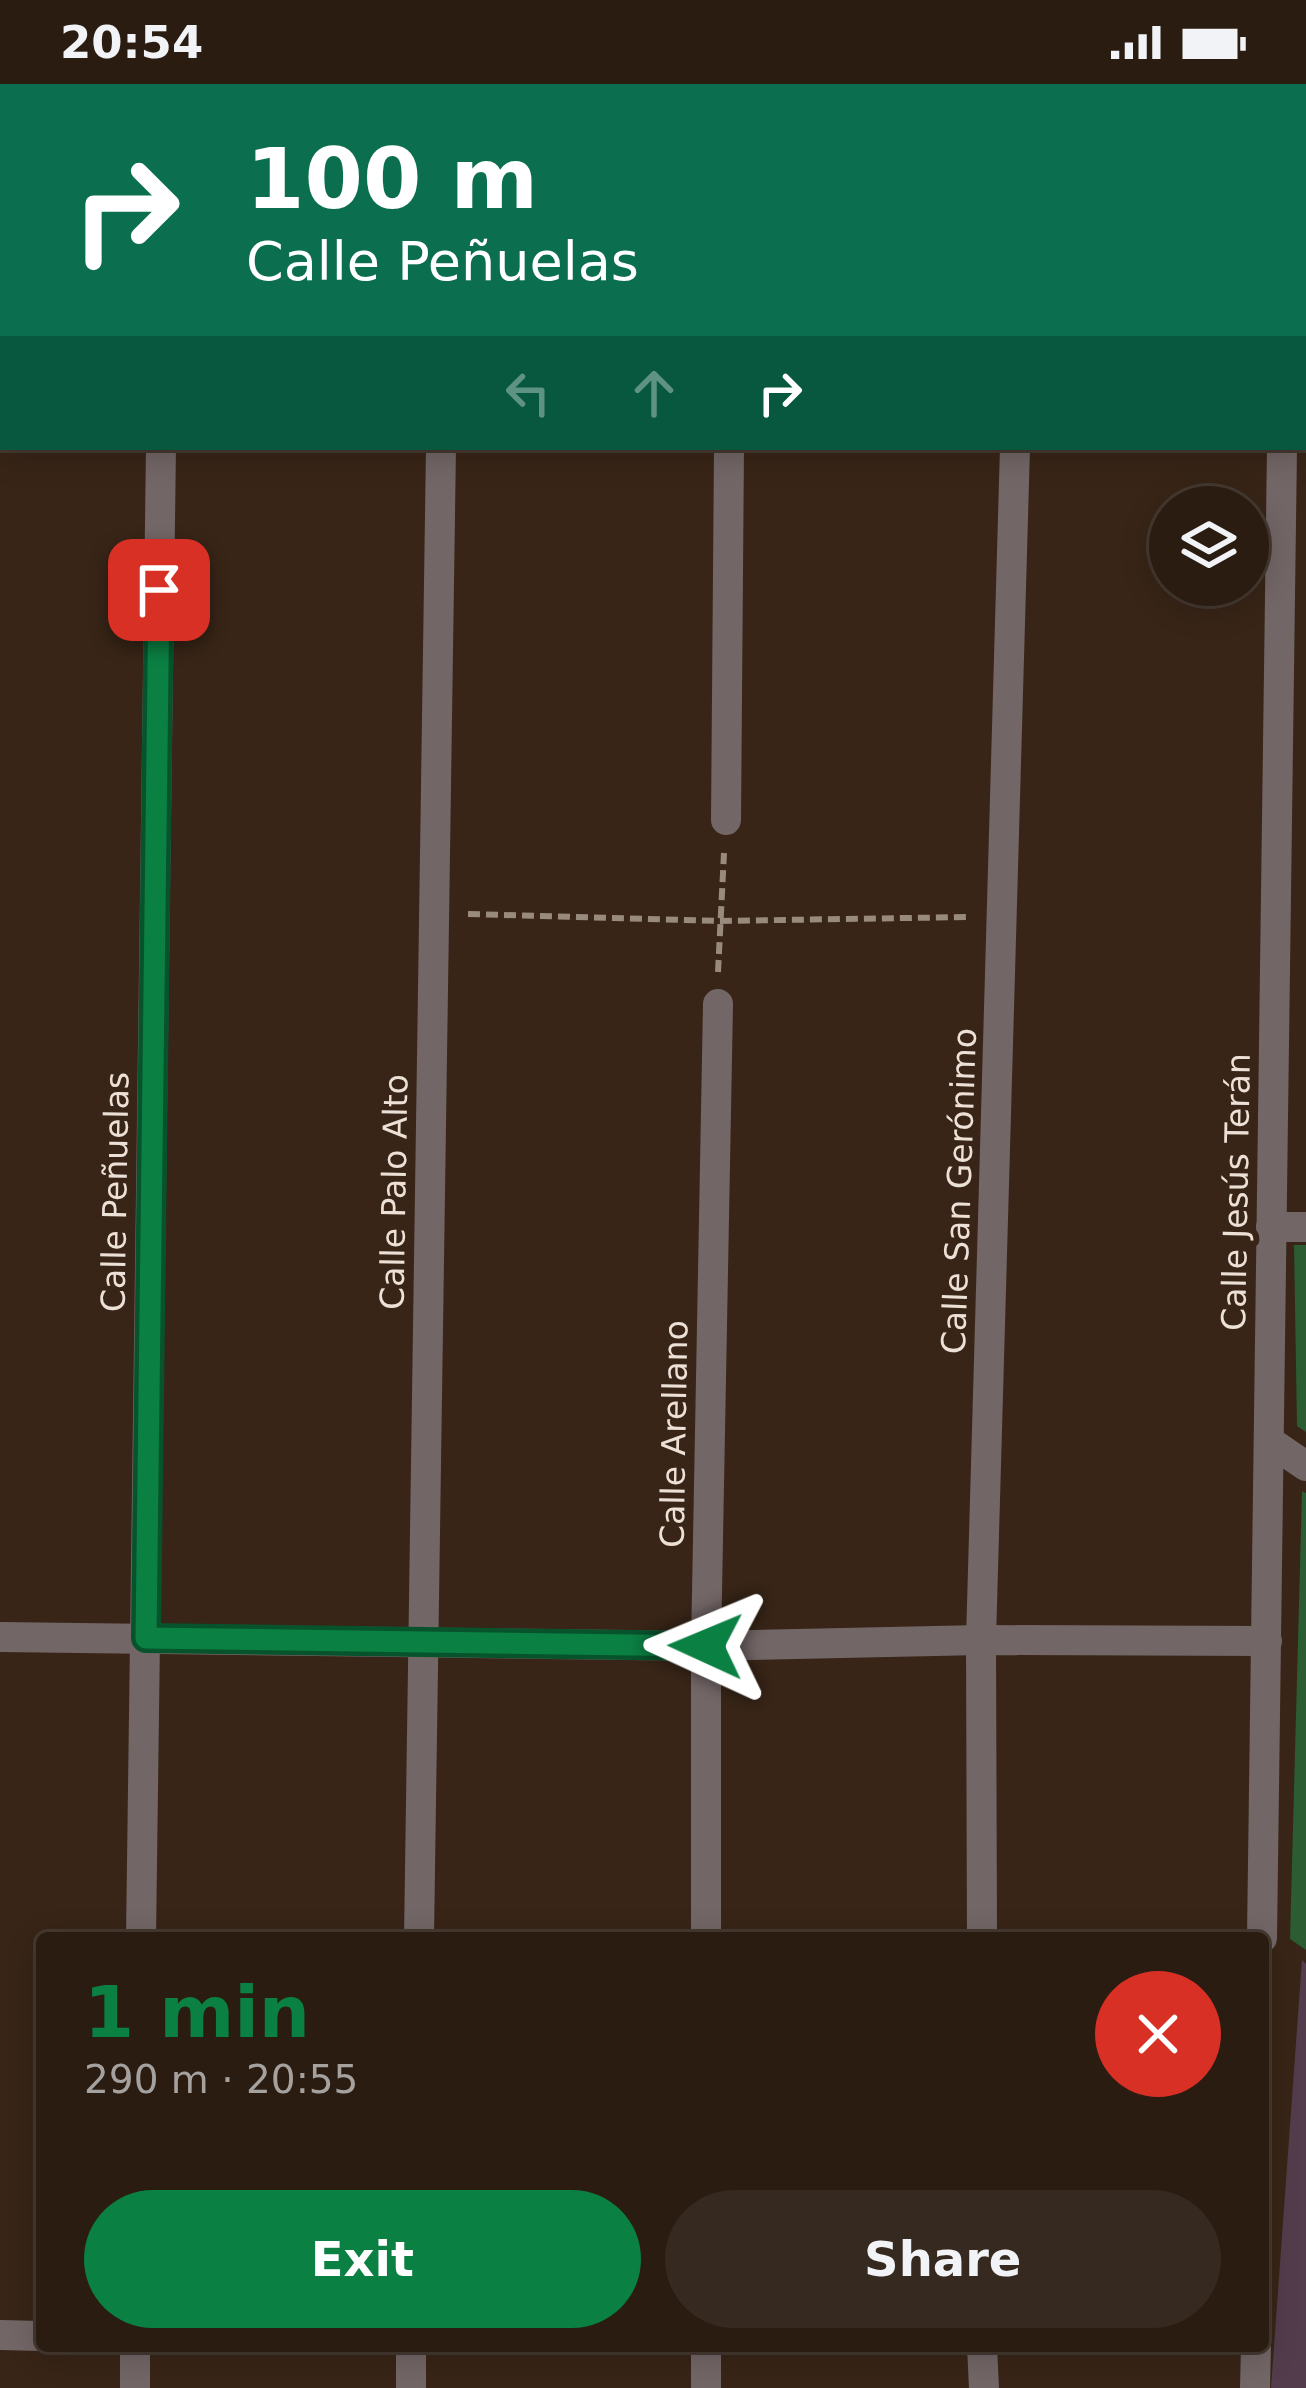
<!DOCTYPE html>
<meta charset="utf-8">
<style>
:root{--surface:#2a1c11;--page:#36291f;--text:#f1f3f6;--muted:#a5a19f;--line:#463a31;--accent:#0b8043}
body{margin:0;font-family:"DejaVu Sans",sans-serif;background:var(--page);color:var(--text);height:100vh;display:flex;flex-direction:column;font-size:45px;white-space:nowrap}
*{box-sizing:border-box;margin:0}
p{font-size:39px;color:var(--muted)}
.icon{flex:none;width:66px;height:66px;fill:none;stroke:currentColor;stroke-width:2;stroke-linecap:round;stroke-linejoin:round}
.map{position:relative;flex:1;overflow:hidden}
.details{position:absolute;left:36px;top:1848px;width:1233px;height:420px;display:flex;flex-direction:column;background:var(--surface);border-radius:12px;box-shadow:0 6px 30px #0003,0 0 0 3px var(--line)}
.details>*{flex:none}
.guide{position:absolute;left:0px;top:0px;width:1308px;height:366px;box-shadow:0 6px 30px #0003,0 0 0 3px var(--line);background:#0b6e4f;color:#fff;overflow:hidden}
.tools{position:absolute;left:1149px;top:402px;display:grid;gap:24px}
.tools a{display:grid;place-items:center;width:120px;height:120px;border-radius:50%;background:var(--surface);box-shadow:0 6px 30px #0003,0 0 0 3px var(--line);font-size:60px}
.pin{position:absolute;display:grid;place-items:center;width:102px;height:102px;color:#fff;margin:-51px;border-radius:24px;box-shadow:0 6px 18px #0006}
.me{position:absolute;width:132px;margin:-66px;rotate:271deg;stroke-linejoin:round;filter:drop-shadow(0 0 9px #0008)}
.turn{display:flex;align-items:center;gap:42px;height:252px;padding:0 48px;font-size:54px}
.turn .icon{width:156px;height:156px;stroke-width:2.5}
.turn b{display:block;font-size:84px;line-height:102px}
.lanes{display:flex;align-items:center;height:114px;padding:0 48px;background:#0003;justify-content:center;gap:60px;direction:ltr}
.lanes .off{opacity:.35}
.round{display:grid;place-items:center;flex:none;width:126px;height:126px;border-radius:63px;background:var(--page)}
.headline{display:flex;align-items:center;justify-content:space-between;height:204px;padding:0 48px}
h1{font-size:72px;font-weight:800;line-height:90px;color:var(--accent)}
.action{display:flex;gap:24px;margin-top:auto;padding:24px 48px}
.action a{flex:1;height:138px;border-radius:72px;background:var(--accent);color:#fff;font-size:48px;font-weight:800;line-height:138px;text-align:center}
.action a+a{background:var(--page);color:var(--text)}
.status{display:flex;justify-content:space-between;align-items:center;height:84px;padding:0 60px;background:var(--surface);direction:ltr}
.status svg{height:33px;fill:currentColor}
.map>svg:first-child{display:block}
</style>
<div class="status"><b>20:54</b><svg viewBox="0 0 49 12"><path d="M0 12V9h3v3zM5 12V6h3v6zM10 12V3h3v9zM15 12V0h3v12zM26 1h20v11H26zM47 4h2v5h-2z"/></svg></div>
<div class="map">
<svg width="1306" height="2304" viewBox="0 0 1306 2304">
<rect width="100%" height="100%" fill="#382517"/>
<g fill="#2b5c32">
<polygon points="1294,1161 1306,1161 1306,1348 1297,1342"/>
<polygon points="1302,1407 1306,1409 1306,1866 1290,1855"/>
</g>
<polygon fill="#533d4c" points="1302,1876 1306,1880 1306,2304 1271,2304"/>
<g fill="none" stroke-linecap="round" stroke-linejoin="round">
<g stroke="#998a7e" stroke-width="6" stroke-dasharray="12 6" stroke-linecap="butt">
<polyline points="468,830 719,837 970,833"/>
<polyline points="718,888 724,769"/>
</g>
<g stroke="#736667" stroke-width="30">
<polyline points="1020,0 1020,3"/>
<polyline points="163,3 163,0"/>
<polyline points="1289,3 1289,0"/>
<polyline points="1305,108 1306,108"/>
<polyline points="726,736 729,363"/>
<polyline points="1271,1143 1306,1143"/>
<polyline points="1269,1357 1306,1382"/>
<polyline points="0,1553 706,1562 981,1556 1267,1557"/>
<polyline points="141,1854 161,363"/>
<polyline points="419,1854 441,363"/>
<polyline points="706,1854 706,1562 718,920"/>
<polyline points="982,1854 981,1556 1015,363"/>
<polyline points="1262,1854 1282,363"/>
<polyline points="0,2251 42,2252"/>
<polyline points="706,2262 706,2304"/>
<polyline points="982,2262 984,2304"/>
<polyline points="135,2304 135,2262"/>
<polyline points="411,2304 411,2262"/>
<polyline points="1255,2304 1256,2262"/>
</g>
<g stroke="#9d8889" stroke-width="30">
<polyline points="378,3 389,0"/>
<polyline points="529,3 534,0"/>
<polyline points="0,34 3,34"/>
<polyline points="0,97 3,98"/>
</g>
</g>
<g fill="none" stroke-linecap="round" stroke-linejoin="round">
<g stroke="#07532c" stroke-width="30">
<polyline id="route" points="159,506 146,1554 706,1562"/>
</g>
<use href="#route" stroke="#0b8043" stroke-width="21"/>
</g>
<g text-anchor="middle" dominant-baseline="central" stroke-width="12" stroke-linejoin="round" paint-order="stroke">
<g font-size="33" fill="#ede0d7" stroke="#382517">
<text transform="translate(959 1107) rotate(-88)">Calle San Gerónimo</text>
<text transform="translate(115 1108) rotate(-89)">Calle Peñuelas</text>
<text transform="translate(394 1108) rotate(-89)">Calle Palo Alto</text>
<text transform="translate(1236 1108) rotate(-89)">Calle Jesús Terán</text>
<text transform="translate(674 1350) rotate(-89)">Calle Arellano</text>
</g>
</g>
</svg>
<div class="tools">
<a><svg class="icon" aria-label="layers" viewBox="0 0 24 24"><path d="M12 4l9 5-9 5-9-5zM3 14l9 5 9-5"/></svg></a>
</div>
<div class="pin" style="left:159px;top:506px;background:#d93025"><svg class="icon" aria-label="arrive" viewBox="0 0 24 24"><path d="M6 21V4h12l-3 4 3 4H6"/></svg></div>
<svg class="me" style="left:706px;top:1562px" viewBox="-20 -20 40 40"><path d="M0-17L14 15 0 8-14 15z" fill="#0b8043" stroke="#fff" stroke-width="4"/></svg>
<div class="guide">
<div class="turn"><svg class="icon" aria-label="right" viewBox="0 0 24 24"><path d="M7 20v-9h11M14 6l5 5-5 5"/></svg><div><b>100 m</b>Calle Peñuelas</div></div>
<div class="lanes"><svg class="icon off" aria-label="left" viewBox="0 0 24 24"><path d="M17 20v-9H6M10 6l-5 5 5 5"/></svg><svg class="icon off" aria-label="ahead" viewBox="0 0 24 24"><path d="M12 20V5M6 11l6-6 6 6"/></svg><svg class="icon" aria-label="right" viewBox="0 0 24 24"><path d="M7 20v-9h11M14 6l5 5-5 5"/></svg></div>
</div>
<section class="details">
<div class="headline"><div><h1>1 min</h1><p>290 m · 20:55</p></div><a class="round" style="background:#d93025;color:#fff"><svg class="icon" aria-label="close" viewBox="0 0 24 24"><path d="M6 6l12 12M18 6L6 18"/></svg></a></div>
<div class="action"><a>Exit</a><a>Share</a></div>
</section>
</div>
